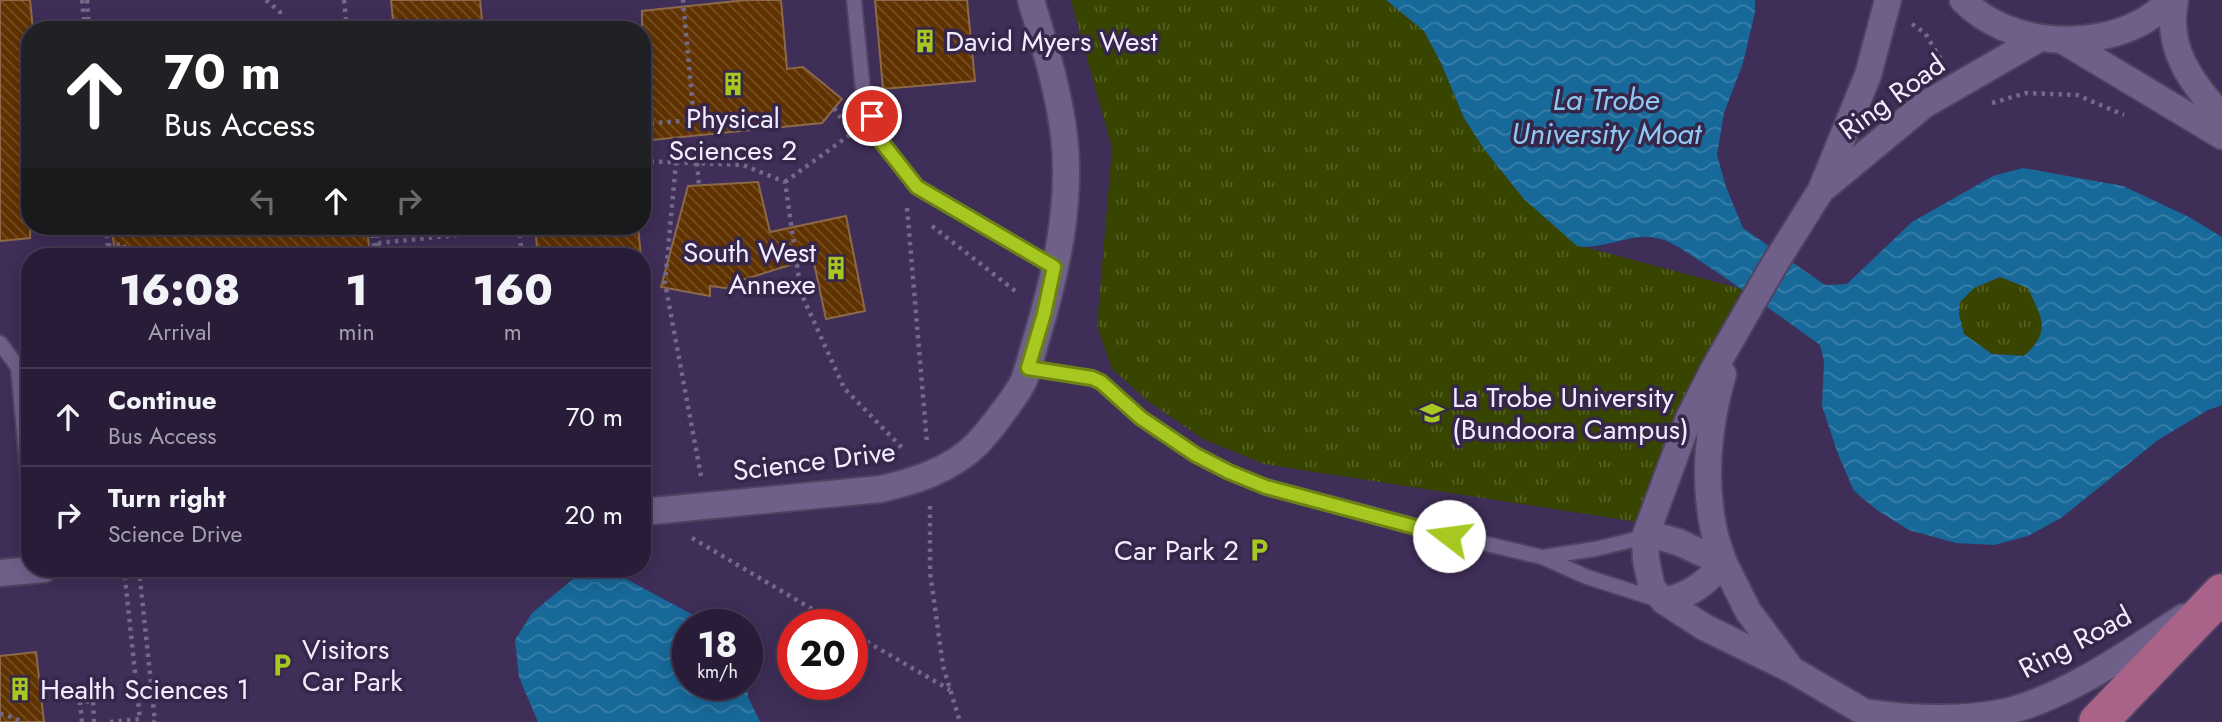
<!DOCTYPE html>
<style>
:root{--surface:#281c38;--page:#342943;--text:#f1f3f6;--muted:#a5a1ae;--line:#443a53}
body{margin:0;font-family:Jost,sans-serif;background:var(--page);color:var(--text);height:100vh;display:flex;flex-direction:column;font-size:26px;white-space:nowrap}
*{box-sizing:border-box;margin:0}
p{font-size:23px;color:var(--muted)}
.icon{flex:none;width:38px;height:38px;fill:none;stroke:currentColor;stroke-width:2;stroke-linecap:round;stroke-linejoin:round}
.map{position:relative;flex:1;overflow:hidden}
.drawer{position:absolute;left:21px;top:248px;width:630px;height:329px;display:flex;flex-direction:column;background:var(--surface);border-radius:28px;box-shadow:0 4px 18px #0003,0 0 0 2px var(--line)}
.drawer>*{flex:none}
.banner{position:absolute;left:21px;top:21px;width:630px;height:214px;border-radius:28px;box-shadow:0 4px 18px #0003,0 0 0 2px var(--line);background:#202124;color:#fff;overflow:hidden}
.speed{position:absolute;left:672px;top:609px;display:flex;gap:14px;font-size:35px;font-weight:700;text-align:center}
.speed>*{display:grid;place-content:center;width:91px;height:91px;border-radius:50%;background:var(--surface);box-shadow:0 4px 18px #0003,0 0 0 2px var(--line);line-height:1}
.speed small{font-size:18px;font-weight:400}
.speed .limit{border:10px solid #d22;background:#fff;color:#111}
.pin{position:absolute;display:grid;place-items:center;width:60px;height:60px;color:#fff;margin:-30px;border:4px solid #fff;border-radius:50%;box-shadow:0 2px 7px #0007}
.me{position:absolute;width:77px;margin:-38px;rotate:285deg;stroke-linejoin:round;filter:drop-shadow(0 0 5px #0008)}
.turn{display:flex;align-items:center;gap:24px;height:147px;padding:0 28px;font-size:32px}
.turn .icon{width:91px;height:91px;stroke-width:2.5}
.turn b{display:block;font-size:49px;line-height:60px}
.lanes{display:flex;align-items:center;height:66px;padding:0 28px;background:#0003;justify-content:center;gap:35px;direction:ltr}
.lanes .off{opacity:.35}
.eta{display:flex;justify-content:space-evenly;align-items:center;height:119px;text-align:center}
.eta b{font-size:42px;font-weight:800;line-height:49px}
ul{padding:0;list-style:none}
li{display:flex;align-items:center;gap:21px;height:98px;padding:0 28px;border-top:2px solid var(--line)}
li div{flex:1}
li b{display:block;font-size:26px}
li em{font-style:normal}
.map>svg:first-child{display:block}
</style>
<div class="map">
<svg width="2222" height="722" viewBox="0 0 2222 722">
<defs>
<pattern id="grass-tufts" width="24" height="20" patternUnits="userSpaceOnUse" patternTransform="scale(1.75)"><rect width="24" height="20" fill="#374500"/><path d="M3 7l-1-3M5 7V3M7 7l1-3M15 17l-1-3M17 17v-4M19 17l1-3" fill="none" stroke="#546026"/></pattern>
<pattern id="water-waves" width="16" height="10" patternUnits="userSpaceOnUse" patternTransform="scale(1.75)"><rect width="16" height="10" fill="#17699a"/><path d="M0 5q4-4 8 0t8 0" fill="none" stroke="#397fa9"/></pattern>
<pattern id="building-back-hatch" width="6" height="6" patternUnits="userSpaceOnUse" patternTransform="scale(1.75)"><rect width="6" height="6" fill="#5f3200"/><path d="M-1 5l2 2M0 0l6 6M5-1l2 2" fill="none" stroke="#765026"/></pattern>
</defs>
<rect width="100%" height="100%" fill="#35264a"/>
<path fill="#3f2e58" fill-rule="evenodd" d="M0,0H2222V722H0ZM30,30H642V226H30ZM30,257H642V569H30ZM688,625H747V684H688ZM793,625H852V684H793Z"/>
<g fill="url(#grass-tufts)">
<polygon points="1071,0 1386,0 1424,31 1441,63 1464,118 1484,149 1523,198 1577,245 1742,289 1638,522 1264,464 1203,439 1148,401 1112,369 1097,326 1112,148"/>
<path d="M2000,277L2028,287C2042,319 2052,330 2024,356L1992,354L1964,334L1959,314L1960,302L1974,288Z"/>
</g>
<g fill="url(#water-waves)" fill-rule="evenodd">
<path d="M1386,0H1755V12L1743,63L1724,113L1717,155L1726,187L1743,228L1825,285L1847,284L1912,222L1993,176L2023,168L2123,186L2189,217L2222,237V405L2208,410L2158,440L2061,518L2028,536L1994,545L1956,543L1909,530L1877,510L1854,491L1838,454L1822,406L1824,361L1820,345C1780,316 1741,288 1700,261C1687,253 1672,241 1657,238C1630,232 1603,251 1577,246L1523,198L1484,149L1464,118L1441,63L1424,31ZM2000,277L2028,288C2042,319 2052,330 2024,356L1992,354L1964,334L1959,314L1960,302L1974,288Z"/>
<polygon points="613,572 712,625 688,625 688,684 747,684 748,697 760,722 538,722 519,677 515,640 532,613 573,579"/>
</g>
<g fill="url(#building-back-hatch)" stroke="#8d694a" stroke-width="2">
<polygon points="0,0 30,0 33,30 30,30 30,238 0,241"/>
<polygon points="391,0 480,0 483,30 394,30"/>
<polygon points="746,0 781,0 787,69 803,67 842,99 822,123 642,141 642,11"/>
<polygon points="875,0 967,0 975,81 883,89"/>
<polygon points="758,182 770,232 846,216 865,311 826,319 813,258 742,280 740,290 710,286 710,296 661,287 688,186"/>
<polygon points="112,226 367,226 370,257 115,257"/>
<polygon points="535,226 638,226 641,257 538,257"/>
<polygon points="36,652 44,722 0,722 0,656"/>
</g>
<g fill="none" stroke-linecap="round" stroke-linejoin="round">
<g stroke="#4f4361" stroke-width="18">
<g id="service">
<polyline points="854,0 863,91 881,140 917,187 1054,267"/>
<polyline points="0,343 18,367 30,496"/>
<polyline points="1028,368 1092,378 1101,382 1141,418 1196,455 1229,472 1266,487 1449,535 1542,557 1587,577 1659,600"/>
<polyline points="1543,557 1595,549 1645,537"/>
</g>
</g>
<g stroke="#4f4361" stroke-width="30">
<g id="minor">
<path d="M1963,0C2006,45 2088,51 2142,22C2153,16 2163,7 2173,0"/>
<path d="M2175,0C2165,50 2192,82 2222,117"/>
<polyline points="2062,40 2222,136"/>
<polyline points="1825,187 1924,105 2040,38"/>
<path d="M642,512L881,489C916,481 950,470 976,445C987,434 1018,394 1024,380C1029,367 1032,353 1036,340C1056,274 1072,203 1064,135C1058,88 1044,44 1031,0"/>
<polyline points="1645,537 1660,537 1678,542 1724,563 1748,611 1789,666"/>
<polyline points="0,573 44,569"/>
<path d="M1664,601C1693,594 1704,584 1724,563C1720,551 1715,539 1713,526C1703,476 1709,423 1723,374"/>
<path d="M1864,712C1912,719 1962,722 2009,711C2072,694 2129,652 2184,617"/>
<polyline points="1874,722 1864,712 1792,670 1704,627 1664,601 1652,588 1646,560 1645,537 1689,418 1714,369 1774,265 1821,190 1868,75 1888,0"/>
</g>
</g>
<g stroke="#4f4361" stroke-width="42">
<polyline id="primary" points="2098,722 2222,593"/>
</g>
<g stroke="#756987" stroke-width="4.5" stroke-dasharray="3.5 5" stroke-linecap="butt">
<polyline points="82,0 85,30"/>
<polyline points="87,0 89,30"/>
<polyline points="266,0 280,12 281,30"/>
<polyline points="344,0 347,30"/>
<polyline points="1912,24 1925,33 1943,63"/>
<polyline points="1992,103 2026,93 2077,95 2124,115"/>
<polyline points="834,108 851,133"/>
<polyline points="642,124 694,120 683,0"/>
<polyline points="642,161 743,165 785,182 801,293 844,388 905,451"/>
<polyline points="676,162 665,283 701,476"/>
<polyline points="697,163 699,185"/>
<polyline points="785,182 851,134"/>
<polyline points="907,208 927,443"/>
<polyline points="106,226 109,257"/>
<polyline points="372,226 375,257"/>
<polyline points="377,226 378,243 519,229"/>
<polyline points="456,226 457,235"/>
<polyline points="519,226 522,257"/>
<polyline points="932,226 1019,294"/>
<polyline points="378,243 379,257"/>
<polyline points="108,246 124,244 126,257"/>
<polyline points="930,506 930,572 943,666 960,722"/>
<polyline points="692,538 839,625"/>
<polyline points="139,569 155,722 152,722"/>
<polyline points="852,633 950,690"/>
<polyline points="0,714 4,714 23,722"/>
<polyline points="82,722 80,702 93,701 94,722"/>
<polyline points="110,722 140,719 124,569"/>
</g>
<use href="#service" stroke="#6f6089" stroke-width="14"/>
<use href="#minor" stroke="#6f6089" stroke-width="26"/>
<use href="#primary" stroke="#a96288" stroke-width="38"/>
</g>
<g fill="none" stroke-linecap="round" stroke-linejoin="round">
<g stroke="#6d8215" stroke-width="18">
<polyline id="route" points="872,116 880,140 917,187 1054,267 1044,314 1028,368 1092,378 1101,382 1141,418 1196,455 1229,472 1266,487 1449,536"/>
</g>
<use href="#route" stroke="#a7c820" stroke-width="12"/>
</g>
<defs>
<g id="building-bare" transform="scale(1.89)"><path d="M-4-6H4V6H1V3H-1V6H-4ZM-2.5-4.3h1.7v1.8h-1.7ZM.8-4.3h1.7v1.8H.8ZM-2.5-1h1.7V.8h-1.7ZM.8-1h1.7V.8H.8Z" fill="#a7c820" stroke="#35264a" stroke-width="2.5" paint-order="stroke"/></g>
<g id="university-bare" transform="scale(1.89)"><path d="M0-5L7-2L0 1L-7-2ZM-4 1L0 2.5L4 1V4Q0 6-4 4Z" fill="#a7c820" stroke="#35264a" stroke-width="2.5" paint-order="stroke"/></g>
<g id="parking-bare" transform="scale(1.89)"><path d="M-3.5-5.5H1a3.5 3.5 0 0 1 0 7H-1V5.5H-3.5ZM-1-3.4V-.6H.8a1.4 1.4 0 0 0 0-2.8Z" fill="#a7c820" stroke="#35264a" stroke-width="2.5" paint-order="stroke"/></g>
</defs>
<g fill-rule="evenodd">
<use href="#building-bare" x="925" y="41"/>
<use href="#building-bare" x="733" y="84"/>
<use href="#building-bare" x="836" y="268"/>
<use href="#university-bare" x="1432" y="413"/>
<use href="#parking-bare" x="1259" y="550"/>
<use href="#parking-bare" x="282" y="665"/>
<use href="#building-bare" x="20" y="689"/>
</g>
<g text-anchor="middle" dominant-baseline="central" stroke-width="7" stroke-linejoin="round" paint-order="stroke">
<g font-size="28" fill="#f2ecff" stroke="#35264a" text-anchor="start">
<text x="945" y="41">David Myers West</text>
<text x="733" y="118" text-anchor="middle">Physical<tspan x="733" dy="32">Sciences 2</tspan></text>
<text x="816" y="252" text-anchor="end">South West<tspan x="816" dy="32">Annexe</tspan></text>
<text x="1452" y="397">La Trobe University<tspan x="1452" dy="32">(Bundoora Campus)</tspan></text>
<text x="1239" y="550" text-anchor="end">Car Park 2</text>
<text x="302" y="649">Visitors<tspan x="302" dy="32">Car Park</tspan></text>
<text x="40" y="689">Health Sciences 1</text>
</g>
<g font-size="28" fill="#f2ecff" stroke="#35264a">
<text transform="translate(1892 97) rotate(-36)">Ring Road</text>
<text transform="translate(814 461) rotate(-7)">Science Drive</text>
<text transform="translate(2075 642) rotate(-28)">Ring Road</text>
</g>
<g font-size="30" font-style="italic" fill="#90c8f1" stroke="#35264a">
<text x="1606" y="99">La Trobe<tspan x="1606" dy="34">University Moat</tspan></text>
</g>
</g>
</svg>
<div class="speed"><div>18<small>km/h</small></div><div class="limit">20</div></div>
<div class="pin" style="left:872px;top:116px;background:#d93025"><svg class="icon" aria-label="arrive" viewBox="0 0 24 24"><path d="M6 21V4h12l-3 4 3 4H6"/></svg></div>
<svg class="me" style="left:1449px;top:536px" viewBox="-20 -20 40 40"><circle r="19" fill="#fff"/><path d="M0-13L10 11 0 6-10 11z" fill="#a7c820"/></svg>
<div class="banner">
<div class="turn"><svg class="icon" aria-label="ahead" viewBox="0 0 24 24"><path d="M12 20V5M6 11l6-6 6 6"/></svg><div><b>70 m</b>Bus Access</div></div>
<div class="lanes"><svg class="icon off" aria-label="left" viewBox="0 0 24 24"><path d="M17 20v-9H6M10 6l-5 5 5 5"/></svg><svg class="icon" aria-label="ahead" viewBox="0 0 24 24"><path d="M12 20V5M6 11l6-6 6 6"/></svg><svg class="icon off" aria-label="right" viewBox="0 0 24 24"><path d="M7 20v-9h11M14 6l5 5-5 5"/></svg></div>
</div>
<section class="drawer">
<div class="eta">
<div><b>16:08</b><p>Arrival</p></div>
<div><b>1</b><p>min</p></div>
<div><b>160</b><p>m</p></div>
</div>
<ul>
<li><svg class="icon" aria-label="ahead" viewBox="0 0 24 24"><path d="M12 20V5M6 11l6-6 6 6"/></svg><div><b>Continue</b><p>Bus Access</p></div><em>70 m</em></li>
<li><svg class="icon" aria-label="right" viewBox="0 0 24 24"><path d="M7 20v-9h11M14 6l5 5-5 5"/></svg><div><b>Turn right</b><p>Science Drive</p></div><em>20 m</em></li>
</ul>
</section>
</div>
